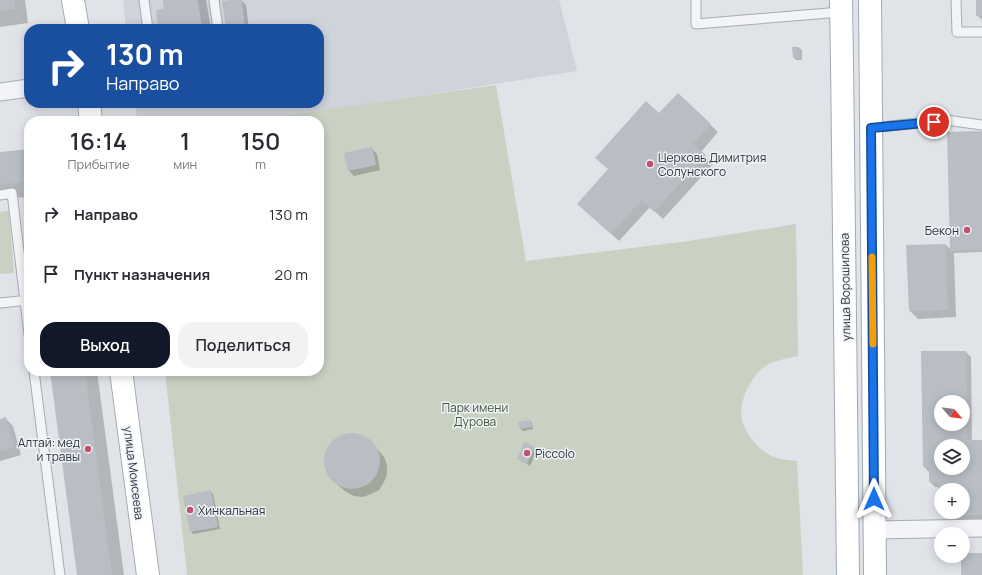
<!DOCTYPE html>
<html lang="ru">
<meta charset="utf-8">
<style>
:root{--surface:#fff;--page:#f2f2f3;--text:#2b2b33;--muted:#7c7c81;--accent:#111827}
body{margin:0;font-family:Manrope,sans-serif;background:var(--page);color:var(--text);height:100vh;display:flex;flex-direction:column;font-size:15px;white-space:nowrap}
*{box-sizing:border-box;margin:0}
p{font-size:13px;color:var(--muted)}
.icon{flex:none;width:22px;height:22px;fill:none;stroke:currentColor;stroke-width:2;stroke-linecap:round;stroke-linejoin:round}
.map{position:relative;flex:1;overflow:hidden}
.sheet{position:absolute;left:24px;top:116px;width:300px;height:260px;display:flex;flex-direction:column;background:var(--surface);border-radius:16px;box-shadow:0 2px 10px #0003}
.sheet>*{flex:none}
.top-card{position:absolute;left:24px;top:24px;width:300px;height:84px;border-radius:16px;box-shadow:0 2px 10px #0003;background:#1a4fa0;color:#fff;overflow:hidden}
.needle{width:26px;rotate:118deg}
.tools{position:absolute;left:934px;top:395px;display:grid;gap:8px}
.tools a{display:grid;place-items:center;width:36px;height:36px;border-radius:50%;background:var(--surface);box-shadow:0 2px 10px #0003;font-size:20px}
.pin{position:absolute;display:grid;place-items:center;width:34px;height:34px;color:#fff;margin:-17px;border:2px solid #fff;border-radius:50%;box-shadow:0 1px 4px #0007}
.me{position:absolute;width:44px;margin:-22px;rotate:0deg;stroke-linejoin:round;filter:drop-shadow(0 0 3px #0008)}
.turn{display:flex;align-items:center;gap:14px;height:84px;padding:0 16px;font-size:18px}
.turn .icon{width:52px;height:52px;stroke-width:2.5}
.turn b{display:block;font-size:28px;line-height:34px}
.eta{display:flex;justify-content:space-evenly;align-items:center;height:68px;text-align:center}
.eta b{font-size:24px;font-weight:600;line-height:28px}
.button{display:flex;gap:8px;margin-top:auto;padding:8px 16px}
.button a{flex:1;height:46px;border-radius:16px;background:var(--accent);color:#fff;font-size:16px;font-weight:600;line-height:46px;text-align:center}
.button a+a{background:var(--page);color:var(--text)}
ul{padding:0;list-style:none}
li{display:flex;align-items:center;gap:12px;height:60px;padding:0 16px}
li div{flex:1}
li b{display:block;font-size:15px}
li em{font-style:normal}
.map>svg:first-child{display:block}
</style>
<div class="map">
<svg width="982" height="575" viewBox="0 0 982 575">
<rect width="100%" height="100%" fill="#e0e4e8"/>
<polygon fill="#cfd3da" points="123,0 559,0 577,71 305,114 249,121 137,121 135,103 319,103 319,29 126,29"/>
<g fill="#c8d1c2">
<path d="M496,85L526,261L689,241L796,224L798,356C786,359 772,360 763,368C750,378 738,403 742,420C745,432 755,445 765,452C774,459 786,460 797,461L803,575H187L165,371H319V121H249Z"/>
<polygon points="9,211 14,273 0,274 0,212"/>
</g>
<g fill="#0003" fill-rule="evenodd">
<polygon points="0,0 25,0 28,23 0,27"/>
<polygon points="164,0 206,0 211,29 160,29 159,28 165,9"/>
<polygon points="241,0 246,5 249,29 227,29"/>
<polygon points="977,0 982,0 982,20 977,15"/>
<polygon points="793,48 799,48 802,50 802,60 796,60 794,58"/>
<polygon points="678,94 718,132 701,152 713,164 663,219 650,207 619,241 586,211 659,114"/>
<polygon points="982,133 982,252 954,253 956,317 918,319 910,311 946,245 951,250"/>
<polygon points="371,148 377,154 380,170 354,176 349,171"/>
<polygon points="29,150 29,236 25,197 0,200 0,153"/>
<path d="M922,352H966L971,357L972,441L982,442V520H954L948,515V512H963V490H941V500L939,498V487H935L930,482L929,472L924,467ZM941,402H963V424H941ZM941,446H963V468H941Z"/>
<polygon points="51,371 97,371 124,575 78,575"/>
<polygon points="5,418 13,426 21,455 0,461 0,420"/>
<polygon points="530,421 532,423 533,429 523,431 521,429 519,423"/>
<polygon points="354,435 362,437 370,441 384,457 387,465 387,474 384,482 379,490 371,494 363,497 354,496 346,492 339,486 331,478 327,470 325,461 327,453 331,445 337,439 345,436"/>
<polygon points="534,448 537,450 530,466 518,459"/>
<polygon points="210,491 213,494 220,529 193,534 191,531"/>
</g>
<g fill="#b8bec4" fill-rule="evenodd">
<polygon points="0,0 14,0 15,9 0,11"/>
<polygon points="163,0 198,0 202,29 168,29 168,27 158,28 156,10 164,9"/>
<polygon points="232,0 242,0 245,29 226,29 222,1"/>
<rect x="976" y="0" width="6" height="16"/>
<polygon points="792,47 799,47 800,58 793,58"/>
<polygon points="678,93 711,124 693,144 706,155 654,212 642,200 611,234 577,204 608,169 595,158 646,101 659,113"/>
<polygon points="982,131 982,250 950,251 947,132"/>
<polygon points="372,147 376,165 348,171 344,153"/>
<polygon points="29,149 29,235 28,235 22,182 0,185 0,152"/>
<polygon points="946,244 948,310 909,311 906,245"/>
<path d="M921,351H966L967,440H982V515H947V512H963V490H941V498H938V482H929V467H923ZM941,402H963V424H941ZM941,446H963V468H941Z"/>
<polygon points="50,371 85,371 112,575 77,575"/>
<polygon points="6,417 14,447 0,451 0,419"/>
<polygon points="530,420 532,427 520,429 518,422"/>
<circle cx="352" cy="461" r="28"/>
<polygon points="524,442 535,447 527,464 517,459"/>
<polygon points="211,490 218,527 190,532 183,496"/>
<polygon points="963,553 982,553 982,575 961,575 961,556 963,556"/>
</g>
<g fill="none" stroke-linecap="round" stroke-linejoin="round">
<g stroke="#a6acb2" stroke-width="11">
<g id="lane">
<polyline points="144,0 148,29"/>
<polyline points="214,0 218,29"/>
<polyline points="696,0 696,24 841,12"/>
<polyline points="956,0 957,32 982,32"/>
<polyline points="871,128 946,120 982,125"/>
<polyline points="0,195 12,193 29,334"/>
<polyline points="0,303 29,300"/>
<polyline points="34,371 60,575"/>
</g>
</g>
<g stroke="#a6acb2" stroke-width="19">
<g id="street">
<polyline points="0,92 29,88"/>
<polyline points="875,530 982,528"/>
</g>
</g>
<g stroke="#a6acb2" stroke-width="24">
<g id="secondary">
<polyline points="73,0 78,29"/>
<polyline points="89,103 91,121"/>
<polyline points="121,371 148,575"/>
</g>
</g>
<g stroke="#a1aab3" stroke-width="24">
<g id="primary">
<polyline points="841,0 842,62 848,575"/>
<polyline points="870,0 875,575"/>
</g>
</g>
<use href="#lane" stroke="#f3f4f7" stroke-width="9"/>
<use href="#street" stroke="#f3f4f7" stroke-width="17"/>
<use href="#secondary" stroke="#fff" stroke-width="22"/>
<use href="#primary" stroke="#fff" stroke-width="22"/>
</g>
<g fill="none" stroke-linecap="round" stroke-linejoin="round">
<g stroke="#114b97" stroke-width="10">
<polyline id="route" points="874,499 871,128 934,122"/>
</g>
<use href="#route" stroke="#1a73e8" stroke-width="7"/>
<polyline stroke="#f59e0b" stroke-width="7" points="872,257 873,344"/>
</g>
<g fill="#c2506d" stroke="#f0f3f6" stroke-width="1.5">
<circle cx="650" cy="164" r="4"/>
<circle cx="967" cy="230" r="4"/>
<circle cx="88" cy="449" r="4"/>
<circle cx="527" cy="453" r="4"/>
<circle cx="190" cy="510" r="4"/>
</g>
<g text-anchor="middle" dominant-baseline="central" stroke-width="3" stroke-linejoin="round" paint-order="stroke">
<g font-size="12" fill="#2a343e" stroke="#f0f3f6" text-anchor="start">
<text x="658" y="157">Церковь Димитрия<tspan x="658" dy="14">Солунского</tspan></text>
<text x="959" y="230" text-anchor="end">Бекон</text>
<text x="80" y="442" text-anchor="end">Алтай: мед<tspan x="80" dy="14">и травы</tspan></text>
<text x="535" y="453">Piccolo</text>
<text x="198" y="510">Хинкальная</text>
</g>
<g font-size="12" fill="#2a343e" stroke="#f0f3f6">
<text transform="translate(845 287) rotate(-91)">улица Ворошилова</text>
<text transform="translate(134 473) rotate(83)">улица Моисеева</text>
</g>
<g font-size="12" fill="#425839" stroke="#f0f3f6">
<text x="475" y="407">Парк имени<tspan x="475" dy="14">Дурова</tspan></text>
</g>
</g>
</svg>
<div class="tools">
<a><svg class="needle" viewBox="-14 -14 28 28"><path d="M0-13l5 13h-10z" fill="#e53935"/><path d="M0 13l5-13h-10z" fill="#7c7c81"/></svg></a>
<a><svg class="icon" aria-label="layers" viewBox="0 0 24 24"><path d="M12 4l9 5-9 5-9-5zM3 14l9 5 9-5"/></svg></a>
<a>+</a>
<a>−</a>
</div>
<div class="pin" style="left:934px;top:122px;background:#d93025"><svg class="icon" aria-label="arrive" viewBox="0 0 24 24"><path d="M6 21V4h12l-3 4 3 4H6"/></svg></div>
<svg class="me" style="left:874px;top:499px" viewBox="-20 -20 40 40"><path d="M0-17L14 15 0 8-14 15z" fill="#1a73e8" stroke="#fff" stroke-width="4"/></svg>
<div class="top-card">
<div class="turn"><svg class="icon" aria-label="right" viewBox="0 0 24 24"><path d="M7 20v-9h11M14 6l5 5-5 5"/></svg><div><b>130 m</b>Направо</div></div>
</div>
<section class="sheet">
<div class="eta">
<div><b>16:14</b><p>Прибытие</p></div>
<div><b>1</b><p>мин</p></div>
<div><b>150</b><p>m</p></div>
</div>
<ul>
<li><svg class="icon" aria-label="right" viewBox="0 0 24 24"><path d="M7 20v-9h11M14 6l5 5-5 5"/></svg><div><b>Направо</b></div><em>130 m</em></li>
<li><svg class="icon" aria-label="arrive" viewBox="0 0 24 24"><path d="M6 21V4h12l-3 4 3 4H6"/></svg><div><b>Пункт назначения</b></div><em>20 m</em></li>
</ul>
<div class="button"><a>Выход</a><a>Поделиться</a></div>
</section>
</div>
